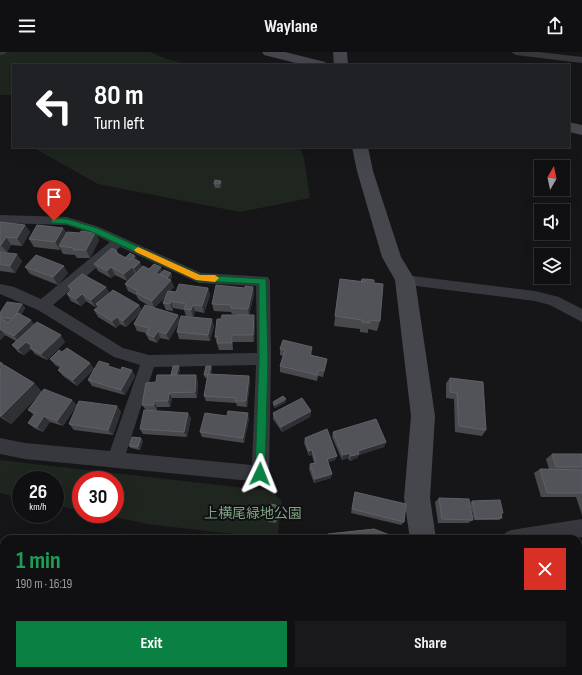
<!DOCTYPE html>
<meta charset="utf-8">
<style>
:root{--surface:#101012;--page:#19191b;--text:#f1f3f6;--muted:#9c9d9f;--line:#303032;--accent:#0b8043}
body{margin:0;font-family:"Sofia Sans Condensed","Noto Sans JP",sans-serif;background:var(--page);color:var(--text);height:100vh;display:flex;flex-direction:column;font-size:15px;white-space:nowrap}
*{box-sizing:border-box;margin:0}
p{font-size:13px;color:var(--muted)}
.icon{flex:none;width:22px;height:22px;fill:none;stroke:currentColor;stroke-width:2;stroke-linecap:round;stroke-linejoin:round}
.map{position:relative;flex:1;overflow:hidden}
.drawer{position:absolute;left:0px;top:483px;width:582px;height:140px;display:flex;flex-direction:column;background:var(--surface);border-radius:12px 12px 0 0;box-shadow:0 4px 16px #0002,0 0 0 1px var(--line)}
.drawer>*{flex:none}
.top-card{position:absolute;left:12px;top:12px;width:558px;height:84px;border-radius:0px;box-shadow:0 4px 16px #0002,0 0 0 1px var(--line);background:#202124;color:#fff;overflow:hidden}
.needle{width:26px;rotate:9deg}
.buttons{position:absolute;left:534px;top:108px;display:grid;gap:8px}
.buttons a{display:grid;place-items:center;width:36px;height:36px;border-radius:0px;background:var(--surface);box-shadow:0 4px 16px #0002,0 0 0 1px var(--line);font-size:20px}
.speed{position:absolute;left:12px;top:419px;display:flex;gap:8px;font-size:20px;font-weight:700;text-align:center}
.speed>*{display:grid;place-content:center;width:52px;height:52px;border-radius:50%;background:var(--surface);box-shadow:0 4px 16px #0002,0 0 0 1px var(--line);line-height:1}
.speed small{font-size:10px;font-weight:400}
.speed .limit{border:6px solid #d22;background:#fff;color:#111}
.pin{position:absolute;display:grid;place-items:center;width:34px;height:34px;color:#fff;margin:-41px -17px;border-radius:50% 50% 50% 0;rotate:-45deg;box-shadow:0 0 4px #0007}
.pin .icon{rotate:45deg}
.me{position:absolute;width:44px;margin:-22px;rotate:2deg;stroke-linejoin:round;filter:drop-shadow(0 0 3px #0008)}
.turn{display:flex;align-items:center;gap:14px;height:84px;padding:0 16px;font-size:18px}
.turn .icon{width:52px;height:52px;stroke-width:2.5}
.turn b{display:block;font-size:28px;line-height:34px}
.round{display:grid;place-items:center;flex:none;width:42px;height:42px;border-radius:0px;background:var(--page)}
.headline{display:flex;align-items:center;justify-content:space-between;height:68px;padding:0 16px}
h1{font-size:24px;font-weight:700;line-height:30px;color:#1e9e55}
.button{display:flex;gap:8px;margin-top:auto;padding:8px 16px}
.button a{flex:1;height:46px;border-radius:0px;background:var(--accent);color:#fff;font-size:16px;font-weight:700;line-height:46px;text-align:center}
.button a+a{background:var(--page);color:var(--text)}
header{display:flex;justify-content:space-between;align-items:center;height:52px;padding:0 16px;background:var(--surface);font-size:18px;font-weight:700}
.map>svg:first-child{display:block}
</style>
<header><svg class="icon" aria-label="menu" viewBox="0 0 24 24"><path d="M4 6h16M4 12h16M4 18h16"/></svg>Waylane<svg class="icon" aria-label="share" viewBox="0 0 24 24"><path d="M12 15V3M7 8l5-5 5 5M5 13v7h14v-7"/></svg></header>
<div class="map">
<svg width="582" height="623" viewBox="0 0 582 623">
<rect width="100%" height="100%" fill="#161618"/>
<g fill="#1e261f">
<polygon points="0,0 150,0 167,7 190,13 13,13 13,43 0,43"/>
<polygon points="32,95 300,95 304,106 310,146 240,160 98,132"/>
<polygon points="0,408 272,439 282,450 277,487 154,473 98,462 115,462 115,428 81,428 81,459 55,453 55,428 21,428 21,446 0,441"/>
</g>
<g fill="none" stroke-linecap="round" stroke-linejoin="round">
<g fill="#37383d" fill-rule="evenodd">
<polygon points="0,0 7,0 5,2 0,3"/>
<polygon points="511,0 539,0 582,5 582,11 516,3"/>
<path d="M0,163L67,165L99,175L201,221L268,225L270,229L271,307L269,422L266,428L260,430L25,407L0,402V386L25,391L110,399L140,313L114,305L38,258L0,242V232L14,235L41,247L110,190L91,181L66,173L0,171ZM120,195L199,231L256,234L257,301L149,303L123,296L53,253ZM256,313L252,413L126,401L154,315Z"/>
<polygon points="405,223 535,239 559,245 582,257 582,270 550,253 535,249 400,232 398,228 400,224"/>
<polygon points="582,467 582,485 570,487 502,487 505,481 511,478"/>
<polygon points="578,561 582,563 582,583 578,581"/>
</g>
<g fill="#45474d" fill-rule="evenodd">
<polygon points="262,0 285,0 325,10 327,13 304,13 264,3"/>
<polygon points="333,0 347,0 348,13 334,13"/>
<polygon points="569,70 582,73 582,83 569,80"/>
<polygon points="352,95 368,95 373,119 401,205 415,228 435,364 430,446 436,487 410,487 404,446 411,364 395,228 382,205 357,119"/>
<polygon points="0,494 4,495 4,523 0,522"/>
<polygon points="359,619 392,619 393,623 360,623"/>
<rect x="414" y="619" width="30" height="4"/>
</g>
</g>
<g fill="#47494d">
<polygon points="214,132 222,133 220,136 215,136"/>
<polygon points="0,170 25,173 30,180 22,194 11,193 7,200 0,200"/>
<polygon points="63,176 66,181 95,181 99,188 90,206 77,206 75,203 63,202 60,196 60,198 34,195 29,187"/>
<polygon points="117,199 119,203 125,206 135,204 137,208 136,208 142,215 149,217 162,219 171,221 172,225 170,227 174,235 170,239 176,240 208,236 210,243 204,261 195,259 193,265 186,264 184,258 173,256 173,259 166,258 163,251 166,244 154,256 178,263 180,269 169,288 160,286 157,291 149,288 146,282 146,281 137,279 134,272 140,261 126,275 120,272 116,276 98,265 94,258 98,255 97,254 95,255 86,249 81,254 71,249 67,242 70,239 68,234 106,235 109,241 139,253 142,259 153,256 139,248 136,243 128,239 125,232 127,229 115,223 111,226 98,219 94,212"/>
<polygon points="0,200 22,209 15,221 0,219"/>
<polygon points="25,215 68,221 58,233 30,222"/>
<polygon points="340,227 374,231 380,269 377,279 368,277 368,281 360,280 360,277 334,274"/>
<polygon points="253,235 254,242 249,263 255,270 254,290 233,290 233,298 219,298 215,285 221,267 238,263 232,262 231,260 214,259 212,252 245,236"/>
<polygon points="22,252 25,256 21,263 34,272 65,290 47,308 35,302 31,297 24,303 18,300 12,293 16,289 5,283 0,288 0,261"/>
<polygon points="214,274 210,289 179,287 177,280"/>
<polygon points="280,297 312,301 311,303 327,307 326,313 323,325 318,324 317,329 280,320 280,314 283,304 280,303"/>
<polygon points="62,300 90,311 94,317 77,334 63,324 58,318 60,316 55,313 50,307"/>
<polygon points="0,310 4,313 34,331 42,340 77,353 63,374 50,370 43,380 34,376 28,371 34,363 28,358 41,341 11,372 0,365"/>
<polygon points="211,314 212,317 211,322 249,324 250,330 247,355 237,354 236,351 206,349 204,344 207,326 205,326 204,323"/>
<polygon points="111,315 121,318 132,318 135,324 125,343 92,334 88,328"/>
<polygon points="180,318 178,323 198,329 197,346 172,346 170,355 157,355 157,358 149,358 191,366 187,385 143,382 140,377 146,358 142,353 156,330"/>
<polygon points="450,326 486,378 482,384 455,380 454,347 446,346 446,331"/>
<polygon points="273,350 286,350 275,356 273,353"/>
<polygon points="117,354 121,360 113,383 74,378 69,372"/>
<polygon points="311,359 310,365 282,380 273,367 273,361"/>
<polygon points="227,364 249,367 244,391 202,385 200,380"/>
<polygon points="333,380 386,390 384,395 359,403 357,406 350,409 348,406 342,408 332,385"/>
<polygon points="305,386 337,404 335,408 328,410 331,426 314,431 309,417 310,412 314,411 312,403 309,404 304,391"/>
<polygon points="143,389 140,398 131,396 129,394"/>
<polygon points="552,402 582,402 582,463 576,445 541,445 534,421 540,417 549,417 546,407"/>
<polygon points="355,440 404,470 401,473 351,461 354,444"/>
<polygon points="439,446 473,468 468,471 438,471 435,450"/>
<polygon points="472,449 503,461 501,462 502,466 499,468 474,468 470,451"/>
<polygon points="279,456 276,471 268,470 268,468"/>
<polygon points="578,506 582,507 582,533 578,532"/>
<polygon points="249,619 258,619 279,623 248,623"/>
<polygon points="295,619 296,619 317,623 294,623"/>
<polygon points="497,619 530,619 530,623 511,623"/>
<polygon points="532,619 578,619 582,623 532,623"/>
</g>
<g fill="#2f3033">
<polygon points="221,129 222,133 220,136 220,132"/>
<polygon points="25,173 30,180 22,194 17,186"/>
<polygon points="63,176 68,183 59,194 60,196 60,198 55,190"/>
<polygon points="95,181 99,188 90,206 86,198"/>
<polygon points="6,185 11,193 7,200 1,193"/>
<polygon points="17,202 22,209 15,221 10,214"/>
<polygon points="135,204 137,208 131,214 129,210"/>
<polygon points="140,210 143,217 137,224 134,216"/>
<polygon points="64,214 68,221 58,233 53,225"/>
<polygon points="111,215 115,223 111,226 107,219"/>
<polygon points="132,215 135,222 127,229 124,222"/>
<polygon points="161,215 164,222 161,225 156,221"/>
<polygon points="171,221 172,225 166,231 165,228"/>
<polygon points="171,228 174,235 154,256 152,249"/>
<polygon points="106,235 110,242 96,252 97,254 95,255 91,248"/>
<polygon points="253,235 254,242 249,264 248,257"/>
<polygon points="208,236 210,243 204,261 202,254"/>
<polygon points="82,242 86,249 81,254 76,247"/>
<polygon points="171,249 173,256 173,259 170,252"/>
<polygon points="22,252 25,256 16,271 13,267"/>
<polygon points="139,253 142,260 126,275 123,269"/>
<polygon points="193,253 195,259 193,265 191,258"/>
<polygon points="178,263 180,269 169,288 166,282"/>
<polygon points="254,263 255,270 254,290 253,283"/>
<polygon points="117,265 120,272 116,276 112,269"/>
<polygon points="212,267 214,274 210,289 208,283"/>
<polygon points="31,268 36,274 20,291 14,284"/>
<polygon points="0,277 5,283 0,288"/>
<polygon points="158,279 160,286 157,291 154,285"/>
<polygon points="61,283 65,290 47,308 41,302"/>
<polygon points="232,283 233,290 233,298 232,291"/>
<polygon points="26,290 32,296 30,296 31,297 24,303 18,297"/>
<polygon points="312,295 312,301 309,309 310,303"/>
<polygon points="327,307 326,313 323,325 324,319"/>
<polygon points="90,311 94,317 77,334 73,328"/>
<polygon points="179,314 180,318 178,326 176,323"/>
<polygon points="211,314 212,317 210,326 209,323"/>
<polygon points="132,318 135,324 125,343 121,338"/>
<polygon points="196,323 198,329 197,346 195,340"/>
<polygon points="249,324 250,330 247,355 246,349"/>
<polygon points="34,331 42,340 11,372 1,364"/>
<polygon points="169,341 172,346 170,355 168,349"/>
<polygon points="286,347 286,350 275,356 275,353"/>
<polygon points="72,348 77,353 63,374 57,369"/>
<polygon points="154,349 157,355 157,358 154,353"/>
<polygon points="117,354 121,360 113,383 108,378"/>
<polygon points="311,359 310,365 282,380 281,375"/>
<polygon points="188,361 191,366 187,385 184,380"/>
<polygon points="248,361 249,367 244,391 243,386"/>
<polygon points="44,364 50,370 43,380 37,375"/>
<polygon points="141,386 143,389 140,398 138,395"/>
<polygon points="386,390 384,395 359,403 357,406 350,409 351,404 358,399"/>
<polygon points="312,398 312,403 309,404 309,399"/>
<polygon points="350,401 348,406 342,408 343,403"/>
<polygon points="337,404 335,408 326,411 327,407"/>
<polygon points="332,422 331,426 314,431 315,427"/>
<polygon points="4,551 4,572 0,582 0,561"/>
<polygon points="13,619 17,619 15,623 11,623"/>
</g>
<g fill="#525359" stroke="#5f6168">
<polygon points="215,128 221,129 220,132 214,132"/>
<polygon points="0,170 25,173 17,186 6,185 1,193 0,193"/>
<polygon points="37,173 63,176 55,190 29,187"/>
<polygon points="81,179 95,181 86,198 73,198 74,196 59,194 67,180 80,181"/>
<polygon points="112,196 117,199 115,200 130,208 132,206 140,210 134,216 132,215 124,222 111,215 107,219 94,212"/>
<polygon points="0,200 17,202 10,214 0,212"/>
<polygon points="130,201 135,204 130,208 125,206"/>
<polygon points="36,203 64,214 53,225 25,215"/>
<polygon points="154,212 161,215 156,221 171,228 152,249 136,241 138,239 125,232 143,214 149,217"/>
<polygon points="164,218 171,221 167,226 160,222"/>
<polygon points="82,222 106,235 91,248 82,242 76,247 67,242 72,237 68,234"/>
<polygon points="340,227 365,230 366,227 374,228 374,231 383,232 380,269 370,268 370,271 362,270 362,268 335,264"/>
<polygon points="362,227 365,227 365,230 361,230"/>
<polygon points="179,232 208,236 202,254 193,253 191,258 184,257 186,252 171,249 170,252 163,251 168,239 176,240"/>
<polygon points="216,233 245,236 245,234 253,235 248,257 231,256 231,253 212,252"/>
<polygon points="113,238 139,253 123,269 117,265 112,269 94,258 99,254 96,252"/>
<polygon points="7,250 22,252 15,264 12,267 0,265 0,261"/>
<polygon points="145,253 178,263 166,282 158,279 154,285 146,282 149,276 134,272"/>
<polygon points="18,261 31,268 14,284 0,277 0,266 8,271"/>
<polygon points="222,263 254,263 253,283 232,283 232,291 217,291 218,284 215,285 217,267 221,267"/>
<polygon points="181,264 212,267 208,283 177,280"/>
<polygon points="37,270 61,283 41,302 30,296 32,293 26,290 18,297 12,293"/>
<polygon points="283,288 312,295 310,303 327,307 324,319 319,318 317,323 280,314 285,298 280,297"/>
<polygon points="67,296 90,311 73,328 58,318 62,314 50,307 59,298 62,300"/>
<polygon points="99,309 109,312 108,314 121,318 122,315 132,318 121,338 88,328"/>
<polygon points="0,310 3,312 0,314"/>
<polygon points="4,313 34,331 1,364 0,363 0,317"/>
<polygon points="173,314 179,314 176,323 171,323"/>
<polygon points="206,314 211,314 209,322 208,322 208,323 204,323"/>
<polygon points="208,322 249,324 246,349 235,349 236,346 204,344"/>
<polygon points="157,323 196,323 195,340 169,341 168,349 154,349 154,353 142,353 146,331 156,330"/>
<polygon points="450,326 483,330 486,378 459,374 457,341 450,340"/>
<polygon points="44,337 72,348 57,369 44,364 37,375 28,371 35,361 28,358"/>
<polygon points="283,344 286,347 275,353 273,350"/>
<polygon points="302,346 311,359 281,375 273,361"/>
<polygon points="79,349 117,354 108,378 69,372"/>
<polygon points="144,358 188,361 184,380 140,377"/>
<polygon points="228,359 248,361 243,386 200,380 205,361 227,364"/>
<polygon points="376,367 386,390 358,399 359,402 351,404 350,401 343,403 333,380"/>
<polygon points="327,377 337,404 327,407 332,422 315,427 310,412 316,411 312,398 309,399 305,386"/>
<polygon points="132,385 141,386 138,395 129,394"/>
<polygon points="552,402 582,402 582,415 556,415"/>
<polygon points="540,417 582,418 582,441 547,441"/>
<polygon points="355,440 406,452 404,470 352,457"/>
<polygon points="439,446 469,447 473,468 442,467"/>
<polygon points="500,448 503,461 501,461 502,466 476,467 472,449"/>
<polygon points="271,452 279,454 276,469 268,468"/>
<polygon points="374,477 400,487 327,487 328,482"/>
<polygon points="578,506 582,507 582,530 578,530"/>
<polygon points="0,541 4,542 4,551 0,561"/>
<polygon points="4,559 4,601 0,600 0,569"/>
<polygon points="578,585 582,586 582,623 539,623 539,619 578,619"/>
<polygon points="1,600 4,601 4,619 13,619 11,623 0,623 0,602"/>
<polygon points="193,619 239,619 238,623 192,623"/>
<polygon points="249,619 270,623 248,623"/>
<polygon points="266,619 293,619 292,623 285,623"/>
<polygon points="500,619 530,619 530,623 515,623"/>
<polygon points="295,620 310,623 294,623"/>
</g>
<polygon fill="#0b8043" stroke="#07532c" points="54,166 67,167 97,176 200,223 266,227 268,307 265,422 264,425 260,427 257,425 255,422 259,307 259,232 199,229 92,180 67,172 51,171 51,167"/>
<polygon fill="#f59e0b" points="138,195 200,223 215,223 219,226 215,230 196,228 136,200 134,198"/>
<g text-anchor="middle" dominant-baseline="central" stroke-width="4" stroke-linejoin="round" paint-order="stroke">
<g font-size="14" fill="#7fa381" stroke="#111113">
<text x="253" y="461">上横尾緑地公園</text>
</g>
</g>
</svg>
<div class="buttons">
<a><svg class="needle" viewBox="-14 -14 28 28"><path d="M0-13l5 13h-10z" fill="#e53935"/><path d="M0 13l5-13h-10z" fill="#9c9d9f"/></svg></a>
<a><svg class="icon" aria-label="sound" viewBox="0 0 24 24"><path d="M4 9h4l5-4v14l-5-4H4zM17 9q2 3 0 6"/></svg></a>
<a><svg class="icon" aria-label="layers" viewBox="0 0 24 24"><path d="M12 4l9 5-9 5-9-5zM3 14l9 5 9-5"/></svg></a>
</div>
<div class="speed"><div>26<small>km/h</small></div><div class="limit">30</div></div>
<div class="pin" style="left:54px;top:169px;background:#d93025"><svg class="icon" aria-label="arrive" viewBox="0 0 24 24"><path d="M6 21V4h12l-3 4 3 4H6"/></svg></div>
<svg class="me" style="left:260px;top:422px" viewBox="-20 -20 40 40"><path d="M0-17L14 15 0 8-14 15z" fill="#0b8043" stroke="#fff" stroke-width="4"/></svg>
<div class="top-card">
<div class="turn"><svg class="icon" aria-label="left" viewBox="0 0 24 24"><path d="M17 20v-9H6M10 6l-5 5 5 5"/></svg><div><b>80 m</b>Turn left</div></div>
</div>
<section class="drawer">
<div class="headline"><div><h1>1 min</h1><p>190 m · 16:19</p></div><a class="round" style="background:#d93025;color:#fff"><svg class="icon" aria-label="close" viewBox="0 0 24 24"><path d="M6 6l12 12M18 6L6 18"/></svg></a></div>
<div class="button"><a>Exit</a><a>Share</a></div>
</section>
</div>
